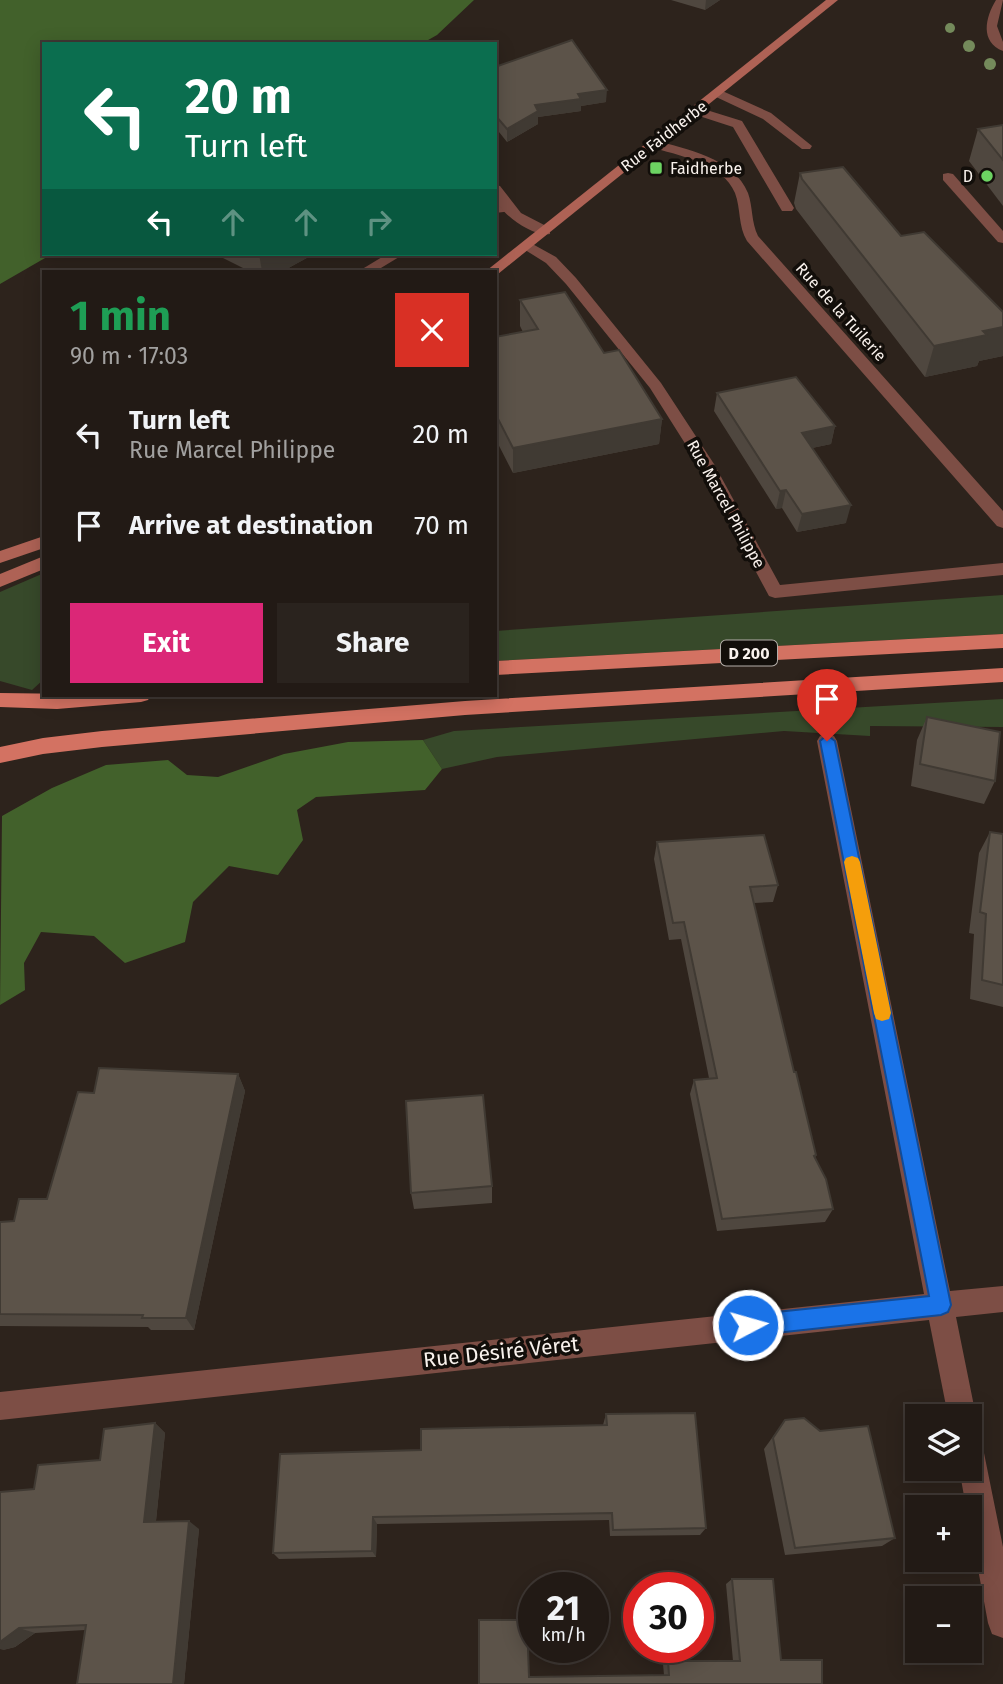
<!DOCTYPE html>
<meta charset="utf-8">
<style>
:root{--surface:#221a15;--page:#2a231e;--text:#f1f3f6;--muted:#a2a1a0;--line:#3f3834;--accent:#db2777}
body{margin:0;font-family:"Fira Sans",sans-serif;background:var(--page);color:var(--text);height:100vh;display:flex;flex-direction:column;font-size:26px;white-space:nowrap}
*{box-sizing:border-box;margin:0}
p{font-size:23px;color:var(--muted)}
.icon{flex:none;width:38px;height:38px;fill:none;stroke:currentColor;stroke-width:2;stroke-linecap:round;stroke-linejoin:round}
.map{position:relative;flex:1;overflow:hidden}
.drawer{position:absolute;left:42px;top:270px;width:455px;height:427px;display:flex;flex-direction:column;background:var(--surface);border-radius:0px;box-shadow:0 4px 18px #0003,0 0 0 2px var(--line)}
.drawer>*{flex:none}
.top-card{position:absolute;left:42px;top:42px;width:455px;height:214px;border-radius:0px;box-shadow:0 4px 18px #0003,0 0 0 2px var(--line);background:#0b6e4f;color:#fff;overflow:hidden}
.buttons{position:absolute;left:905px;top:1404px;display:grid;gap:14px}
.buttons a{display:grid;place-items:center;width:77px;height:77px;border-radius:0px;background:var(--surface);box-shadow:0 4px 18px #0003,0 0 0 2px var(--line);font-size:35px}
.speed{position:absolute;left:518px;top:1572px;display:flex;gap:14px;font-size:35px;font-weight:700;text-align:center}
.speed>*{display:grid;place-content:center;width:91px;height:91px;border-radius:50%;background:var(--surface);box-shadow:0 4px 18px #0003,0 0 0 2px var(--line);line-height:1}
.speed small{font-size:18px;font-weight:400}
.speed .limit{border:10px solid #d22;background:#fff;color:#111}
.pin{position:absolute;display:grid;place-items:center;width:60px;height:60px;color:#fff;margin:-72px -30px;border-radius:50% 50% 50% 0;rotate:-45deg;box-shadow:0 0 7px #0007}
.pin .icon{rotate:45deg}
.me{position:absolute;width:77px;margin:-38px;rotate:84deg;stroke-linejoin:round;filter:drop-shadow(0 0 5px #0008)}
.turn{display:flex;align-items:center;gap:24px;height:147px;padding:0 28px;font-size:32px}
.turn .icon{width:91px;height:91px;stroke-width:2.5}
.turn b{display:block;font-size:49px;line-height:60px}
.lanes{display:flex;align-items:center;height:66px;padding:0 28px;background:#0003;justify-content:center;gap:35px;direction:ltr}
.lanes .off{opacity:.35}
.round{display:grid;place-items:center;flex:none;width:74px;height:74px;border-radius:0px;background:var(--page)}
.headline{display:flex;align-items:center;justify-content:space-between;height:119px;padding:0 28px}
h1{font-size:42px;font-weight:700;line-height:52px;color:#1e9e55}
.action{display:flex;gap:14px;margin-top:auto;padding:14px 28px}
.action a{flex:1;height:80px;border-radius:0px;background:var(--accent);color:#fff;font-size:28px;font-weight:700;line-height:80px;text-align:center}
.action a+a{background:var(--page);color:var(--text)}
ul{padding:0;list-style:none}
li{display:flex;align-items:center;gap:21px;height:91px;padding:0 28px}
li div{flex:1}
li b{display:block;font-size:26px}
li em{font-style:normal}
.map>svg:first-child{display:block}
</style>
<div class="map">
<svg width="1003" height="1684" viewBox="0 0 1003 1684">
<rect width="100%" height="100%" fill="#2d231c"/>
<g fill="#37492a">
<polygon points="44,573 44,679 32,690 0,681 0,592"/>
<polygon points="1003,595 1003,634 495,661 495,631"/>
<polygon points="1003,699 1003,727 870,726 870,736 784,731 497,757 442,769 423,740 454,731"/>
</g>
<g fill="#42612b">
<polygon points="0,0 474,0 437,35 421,44 44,44 44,254 52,254 0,284"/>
<polygon points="423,740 442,769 425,790 316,797 297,810 303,840 278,875 229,866 193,902 185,942 125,963 94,936 41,932 24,963 25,990 0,1005 2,816 52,788 106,765 168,760 187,775 218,777 284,754 348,742"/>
</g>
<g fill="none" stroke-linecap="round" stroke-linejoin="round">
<g fill="#7d4e45" fill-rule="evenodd">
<polygon points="718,89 771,113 812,146 810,149 802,149 763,119 714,96 714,90"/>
<polygon points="697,107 742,121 794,208 792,211 782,211 733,127 693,114 693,108"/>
<polygon points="507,204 514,208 512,211 495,213 495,205"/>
<polygon points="387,254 404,254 376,271 359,271"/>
</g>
<g fill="#7d4e45" fill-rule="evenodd">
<path d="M996,0H1003L997,26L1003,42V51C980,42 985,18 996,0Z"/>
<path d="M654,140C686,149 734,158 748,193C753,207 751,222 758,236L1003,511V528L997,526L747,241C738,226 741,209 735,193C723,163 677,155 650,147L648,144Z"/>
<polygon points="948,173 953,174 1003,231 1003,243 998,242 943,180 943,174"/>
<path d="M495,185L500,186L521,213L550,228V234C532,237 500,214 495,197C494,193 495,189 495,185Z"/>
<polygon points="527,241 556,257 576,278 661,383 714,464 780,585 1003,563 1003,575 775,598 769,596 698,464 650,388 566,284 546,263 522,248 520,245"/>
<polygon points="827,733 834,736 837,741 950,1291 1003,1286 1003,1312 956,1317 976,1416 972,1426 970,1427 970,1416 948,1416 929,1320 0,1420 0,1392 924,1294 817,741 820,736"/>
<polygon points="970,1439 980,1443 984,1453 1003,1547 1003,1638 992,1634 988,1623 970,1526 970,1507 966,1507 959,1468 970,1468"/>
</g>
<g fill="#ae6255" fill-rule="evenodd">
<polygon points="826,0 838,0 498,274 486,271"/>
<polygon points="44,536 44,548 0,563 0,551"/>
<polygon points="44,556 44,569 0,587 0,574"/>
</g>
<g fill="#d37262" fill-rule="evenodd">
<polygon points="1003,634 1003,648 495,675 495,661"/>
<polygon points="1003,668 1003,682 465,715 102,747 43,754 0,763 0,747 43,738 102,731 465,701"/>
<polygon points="0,693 151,695 148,700 141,702 57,709 0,707"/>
</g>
</g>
<g fill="#748a5b">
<circle cx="950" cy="28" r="5"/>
<circle cx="969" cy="46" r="6"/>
<circle cx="990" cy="64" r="6"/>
</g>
<g fill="#4f473f">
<polygon points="671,0 720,0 705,10"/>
<polygon points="495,67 606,102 581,106 581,111 538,117 538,124 507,142 495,127"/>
<polygon points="1003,125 1003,206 969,161 978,129"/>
<polygon points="800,173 901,236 1003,312 1003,356 979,361 977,366 925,377 796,209 794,203"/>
<polygon points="215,254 314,254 283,271 249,271"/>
<polygon points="520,300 604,353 662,419 659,444 513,473 495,438 495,337 523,332 520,326"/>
<polygon points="717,393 835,426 831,444 812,448 846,523 797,532 782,508 776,509 714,411"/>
<polygon points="927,717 995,781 984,804 911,786 917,740"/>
<polygon points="990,832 1003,834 1003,1007 970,999 974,934 969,933 979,853"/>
<polygon points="657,842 778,885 773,902 754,903 794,1072 816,1155 815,1158 833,1209 825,1222 717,1231 690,1094 694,1080 709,1078 681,939 669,940 654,859"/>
<polygon points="238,1074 245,1091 194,1330 151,1330 148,1327 0,1326 0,1222 14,1221 47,1199 94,1093"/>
<polygon points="492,1186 492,1203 414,1209 411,1193"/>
<polygon points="606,1414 706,1528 700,1535 610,1536 609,1520 377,1524 376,1557 279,1559 273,1553 421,1450 603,1425"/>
<polygon points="785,1420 895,1538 882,1546 785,1555 764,1449"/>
<polygon points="155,1423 165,1433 156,1521 199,1529 184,1684 77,1684 85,1630 35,1633 15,1647 3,1650 34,1489 100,1460"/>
<polygon points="732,1579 781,1660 822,1684 529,1677 664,1675 663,1664 668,1661 733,1661 726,1584"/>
</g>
<g fill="#403a33">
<polygon points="706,0 720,0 705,10"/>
<polygon points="607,90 606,102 581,106 581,111 538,117 538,124 507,142 507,129 535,105 578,94"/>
<polygon points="259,254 314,254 283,271 262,271"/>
<polygon points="1003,327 1003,356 979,361 977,366 925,377 934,346 983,331"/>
<polygon points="662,419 659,444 513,473 513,448"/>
<polygon points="835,426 831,444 798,451 802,433"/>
<polygon points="786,490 782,508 776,509 780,491"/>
<polygon points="851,505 846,523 797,532 802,514"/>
<polygon points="238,1074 245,1091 194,1330 186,1318"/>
<polygon points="155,1423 165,1433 155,1530 144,1522"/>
<polygon points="373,1517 377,1524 376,1557 372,1551"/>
<polygon points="189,1521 199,1529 184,1684 173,1684"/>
<polygon points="19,1628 35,1633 15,1647 3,1650 0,1649 0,1642"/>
</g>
<g fill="#5c5349" stroke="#403a33" stroke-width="2">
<polygon points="572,40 607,90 578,94 581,99 535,105 538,111 507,129 495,115 495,67"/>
<polygon points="1003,125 1003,160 978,129"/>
<polygon points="843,167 901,236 924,232 1003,312 1003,327 983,331 987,335 934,346 802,179 800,173"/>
<polygon points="565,292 604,353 619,350 662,419 513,448 495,413 495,337 538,329 520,300"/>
<polygon points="796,377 835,426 802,433 851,505 802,514 786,490 780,491 717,393"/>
<polygon points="927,717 1000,732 995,781 920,764"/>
<polygon points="990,832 1003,834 1003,985 982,980 986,914 980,912"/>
<polygon points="764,835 778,885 750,887 794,1072 796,1072 816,1155 814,1156 826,1179 833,1209 722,1219 694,1080 717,1078 684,922 673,923 657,842"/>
<polygon points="99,1068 238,1074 186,1318 142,1318 143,1315 0,1314 0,1222 14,1221 19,1199 47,1199 78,1092 94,1093"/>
<polygon points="483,1095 492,1186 411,1193 406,1101"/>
<polygon points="695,1413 706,1528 613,1530 612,1513 373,1517 372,1551 273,1553 280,1454 421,1450 421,1429 607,1425 606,1414"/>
<polygon points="804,1418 820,1431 868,1426 895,1538 795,1548 773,1438 785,1420"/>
<polygon points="155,1423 144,1522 189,1521 173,1684 77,1684 86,1625 19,1628 0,1642 0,1492 34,1489 38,1465 100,1460 104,1429"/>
<polygon points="732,1579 773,1579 781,1660 822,1660 822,1684 479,1684 479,1620 527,1620 529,1677 669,1675 668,1661 740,1661"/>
</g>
<polygon fill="#1a73e8" stroke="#114b97" stroke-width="2" points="827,735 835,741 951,1305 948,1312 941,1315 748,1336 741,1333 738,1325 741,1318 748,1315 929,1296 820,741"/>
<polygon fill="#f59e0b" points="852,856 858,858 860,862 891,1013 889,1019 882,1021 876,1019 874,1013 844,862 846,858"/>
<g fill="#6cd362" stroke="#120e0a" stroke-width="2.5">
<rect x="649" y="161" width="14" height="14" rx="3.5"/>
<circle cx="987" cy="176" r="7"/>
</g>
<g text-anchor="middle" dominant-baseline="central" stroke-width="7" stroke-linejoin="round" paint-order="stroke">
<g font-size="16" fill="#f9f2ed" stroke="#120e0a">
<text transform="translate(664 136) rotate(-38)">Rue Faidherbe</text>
<text transform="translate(841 312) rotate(48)">Rue de la Tuilerie</text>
<text transform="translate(726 504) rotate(61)">Rue Marcel Philippe</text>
</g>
<g font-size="16" fill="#f9f2ed" stroke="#120e0a" text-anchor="start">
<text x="670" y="168">Faidherbe</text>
<text x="973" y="176" text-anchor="end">D</text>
</g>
<rect fill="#120e0a" stroke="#b4aea9" stroke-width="2" x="721" y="640.5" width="56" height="25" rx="5"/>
<g font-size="16" font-weight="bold" fill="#f9f2ed">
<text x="749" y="653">D 200</text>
</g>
<g font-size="21" fill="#f9f2ed" stroke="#120e0a">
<text transform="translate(501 1352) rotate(-6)">Rue Désiré Véret</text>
</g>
</g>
</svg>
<div class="buttons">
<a><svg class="icon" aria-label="layers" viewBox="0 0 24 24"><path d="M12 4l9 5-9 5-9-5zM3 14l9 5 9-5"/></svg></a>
<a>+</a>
<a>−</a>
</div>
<div class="speed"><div>21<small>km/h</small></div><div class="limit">30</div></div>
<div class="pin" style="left:827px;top:741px;background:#d93025"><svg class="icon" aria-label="arrive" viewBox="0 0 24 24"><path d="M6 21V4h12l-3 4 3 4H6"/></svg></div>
<svg class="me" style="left:748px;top:1325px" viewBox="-20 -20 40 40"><circle r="17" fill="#1a73e8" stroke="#fff" stroke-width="3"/><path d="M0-11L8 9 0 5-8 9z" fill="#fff"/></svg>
<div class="top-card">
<div class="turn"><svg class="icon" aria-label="left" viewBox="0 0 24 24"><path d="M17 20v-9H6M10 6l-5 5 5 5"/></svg><div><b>20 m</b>Turn left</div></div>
<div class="lanes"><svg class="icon" aria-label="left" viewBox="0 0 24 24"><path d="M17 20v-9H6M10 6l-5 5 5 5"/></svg><svg class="icon off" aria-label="ahead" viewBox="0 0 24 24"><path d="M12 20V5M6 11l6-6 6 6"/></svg><svg class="icon off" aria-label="ahead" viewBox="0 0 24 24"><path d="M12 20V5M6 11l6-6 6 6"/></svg><svg class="icon off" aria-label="right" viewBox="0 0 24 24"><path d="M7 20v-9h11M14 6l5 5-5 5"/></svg></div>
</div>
<section class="drawer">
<div class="headline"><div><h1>1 min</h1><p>90 m · 17:03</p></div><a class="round" style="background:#d93025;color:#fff"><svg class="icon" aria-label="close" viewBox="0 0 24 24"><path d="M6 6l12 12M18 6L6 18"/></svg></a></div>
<ul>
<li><svg class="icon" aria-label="left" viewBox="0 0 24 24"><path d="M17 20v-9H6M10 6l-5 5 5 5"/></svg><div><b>Turn left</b><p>Rue Marcel Philippe</p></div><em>20 m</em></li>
<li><svg class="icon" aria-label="arrive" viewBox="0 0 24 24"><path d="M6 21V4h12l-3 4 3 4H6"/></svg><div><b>Arrive at destination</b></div><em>70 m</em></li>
</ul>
<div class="action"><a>Exit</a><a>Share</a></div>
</section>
</div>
